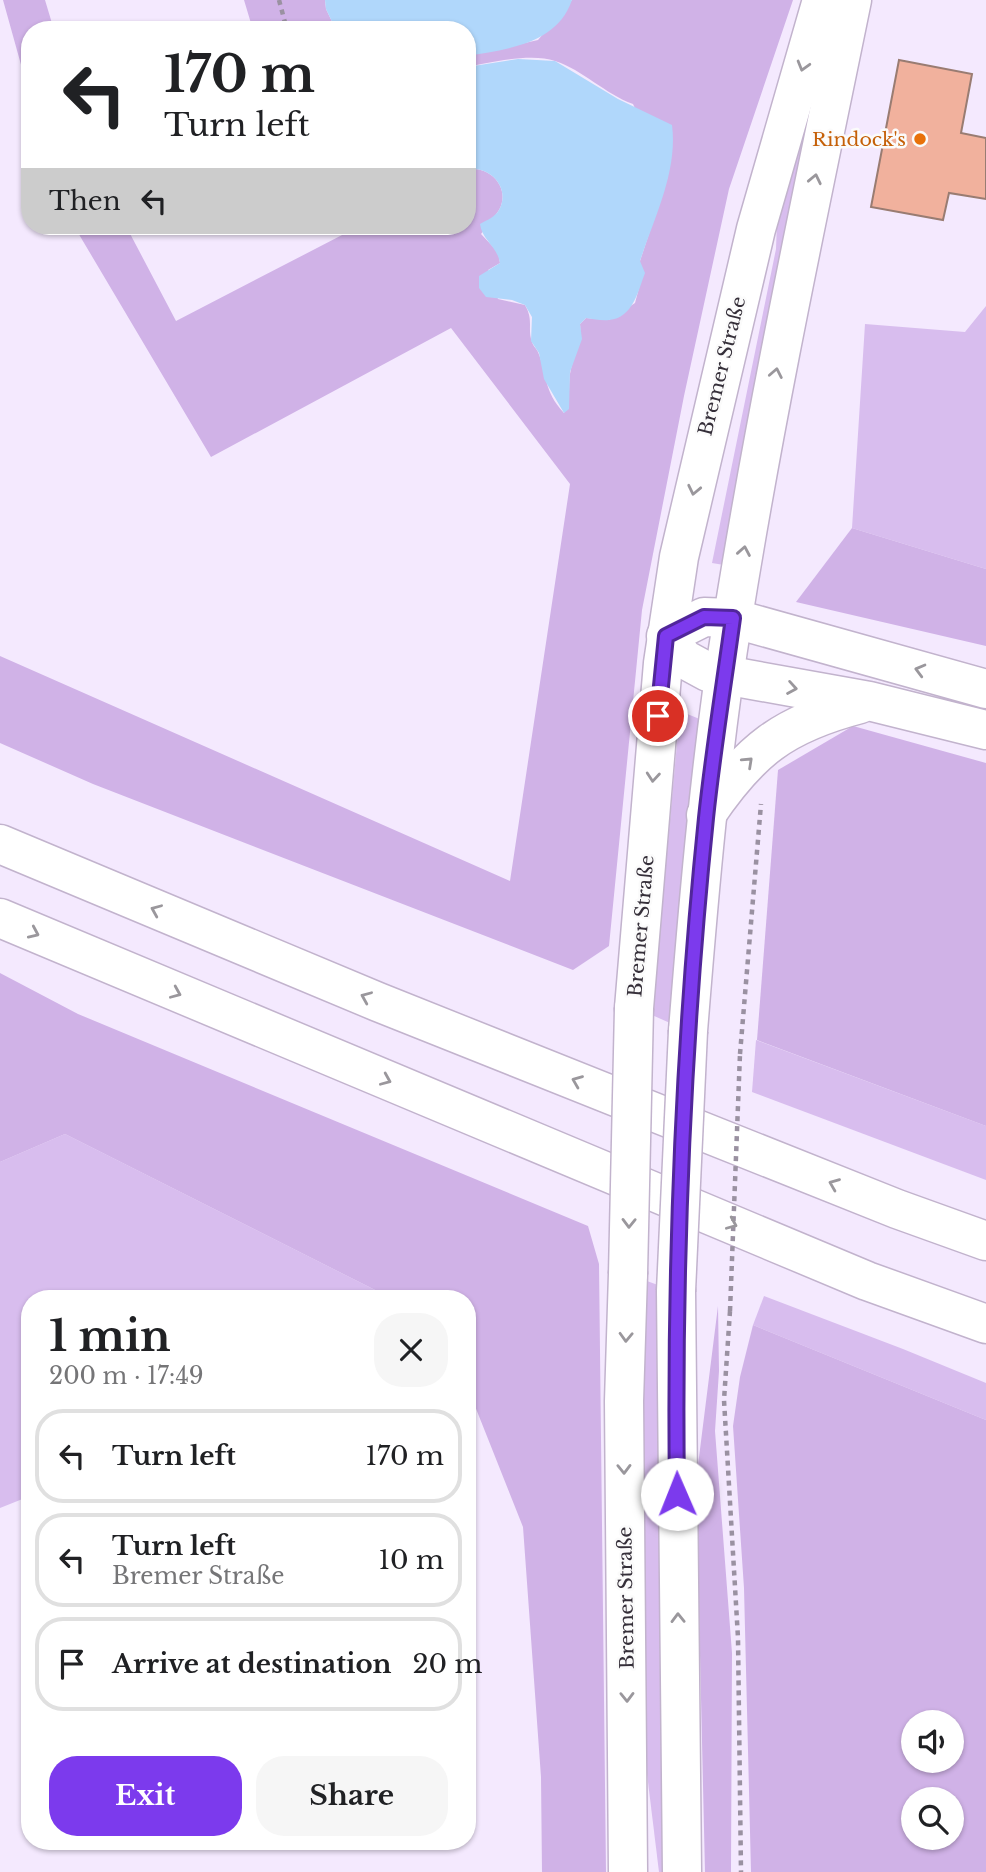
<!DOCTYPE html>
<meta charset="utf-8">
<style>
:root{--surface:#fff;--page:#f6f6f6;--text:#202124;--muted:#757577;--line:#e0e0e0;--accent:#7c3aed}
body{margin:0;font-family:"Libre Baskerville",serif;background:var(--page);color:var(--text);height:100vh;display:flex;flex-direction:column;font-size:26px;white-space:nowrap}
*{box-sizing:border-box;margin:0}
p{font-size:23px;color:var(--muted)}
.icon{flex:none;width:38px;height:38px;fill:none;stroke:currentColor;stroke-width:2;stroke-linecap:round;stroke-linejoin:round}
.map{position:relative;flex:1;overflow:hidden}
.panel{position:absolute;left:21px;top:1290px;width:455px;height:560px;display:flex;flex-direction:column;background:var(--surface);border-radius:28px;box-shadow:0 2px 5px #0004}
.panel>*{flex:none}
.banner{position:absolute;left:21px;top:21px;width:455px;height:214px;border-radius:28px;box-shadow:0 2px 5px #0004;background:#fff;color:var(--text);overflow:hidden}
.controls{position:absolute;left:901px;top:1710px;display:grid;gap:14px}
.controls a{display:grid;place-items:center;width:63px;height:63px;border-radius:50%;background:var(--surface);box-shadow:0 2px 5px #0004;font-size:35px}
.pin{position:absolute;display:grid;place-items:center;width:60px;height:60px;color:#fff;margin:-30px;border:4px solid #fff;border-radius:50%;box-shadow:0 2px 7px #0007}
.me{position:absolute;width:77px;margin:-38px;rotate:359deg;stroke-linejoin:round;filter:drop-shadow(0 0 5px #0008)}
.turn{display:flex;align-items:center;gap:24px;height:147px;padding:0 28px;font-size:32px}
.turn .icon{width:91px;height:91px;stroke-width:2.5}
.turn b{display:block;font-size:49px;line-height:60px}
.then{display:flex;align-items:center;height:66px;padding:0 28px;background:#0003;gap:14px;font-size:26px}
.round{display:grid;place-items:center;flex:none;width:74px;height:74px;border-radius:28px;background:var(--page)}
.headline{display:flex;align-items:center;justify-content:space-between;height:119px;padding:0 28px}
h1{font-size:42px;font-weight:700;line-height:52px}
.action{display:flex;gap:14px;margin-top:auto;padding:14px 28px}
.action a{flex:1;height:80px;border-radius:28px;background:var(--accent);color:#fff;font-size:28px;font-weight:700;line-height:80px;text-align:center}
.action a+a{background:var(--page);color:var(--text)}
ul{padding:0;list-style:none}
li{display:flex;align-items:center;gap:21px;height:94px;margin:0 14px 10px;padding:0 14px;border:4px solid var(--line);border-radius:28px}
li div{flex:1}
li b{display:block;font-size:26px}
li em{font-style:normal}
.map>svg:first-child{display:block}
</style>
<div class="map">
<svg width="986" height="1872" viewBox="0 0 986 1872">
<rect width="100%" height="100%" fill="#f4e9fe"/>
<g fill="#d8bdee">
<polygon points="798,137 807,138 724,565 712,563 776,249 777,222"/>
<polygon points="986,306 986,569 852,528 865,324 965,332"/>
<polygon points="680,711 702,720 670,1023 652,1015"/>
<polygon points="756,1040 986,1126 986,1180 752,1092"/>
<polygon points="65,1134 391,1298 30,1298 30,1496 0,1508 0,1162"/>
<polygon points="644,1280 658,1285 667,1872 659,1872 647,1774 644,1729"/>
<polygon points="764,1296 903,1349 986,1383 986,1420 753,1325"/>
</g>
<g fill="#d0b2e7" fill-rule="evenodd">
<polygon points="3,0 45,0 54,30 30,30 30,97"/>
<polygon points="244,0 325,0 326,9 336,30 253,30"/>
<path d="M572,0H793L729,189L684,396L642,610L609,946L573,970L93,784L0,743V656L510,881L570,484L451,328L211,457L74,226H126L176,321L344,234L340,226H467V191L474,169C494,170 510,190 499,210C494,218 487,226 481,234L498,252L500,263L488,270L498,299L525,305C534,321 527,328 532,342C533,346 536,348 538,352C548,376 543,390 564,413C571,399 568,389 570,374C573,355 582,343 580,324L586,318L609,320L635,303L639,288L640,261L668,176L633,104C605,94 583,70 555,61C532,53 491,62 467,67V56L538,40Z"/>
<polygon points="852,528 986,569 986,646 796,602"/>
<polygon points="853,726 986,763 986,1126 757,1040 778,770"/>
<polygon points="0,973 78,1014 588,1226 599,1264 606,1872 542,1872 541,1777 523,1527 467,1386 467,1298 391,1298 65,1134 0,1162"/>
<polygon points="718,1306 719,1371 715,1431 732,1653 731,1872 705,1872 696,1481"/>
<path d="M753,1325L986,1420V1872H751L744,1588L733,1426L740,1377ZM952,1722V1760H914V1722ZM952,1799V1838H914V1799Z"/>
</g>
<g fill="#b0d7fb">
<path d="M325,0H572C557,44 508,49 467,56V30H336L326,9Z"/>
<path d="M518,59L555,61L618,99L672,125C678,171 654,218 640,261L645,273C638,291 633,318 609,320C602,321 594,319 586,318L580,324L582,339L570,372L569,409L564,413L544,379L539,353L531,341L532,317L525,305L512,300L486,297L479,288V276L500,263C497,246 482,240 480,224C487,220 495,217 499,210C510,190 494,170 474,169L467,191V67Z"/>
</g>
<polygon fill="#f1b19d" stroke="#997c72" stroke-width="2" points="899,60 972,74 961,133 986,138 986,199 949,193 943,220 871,207"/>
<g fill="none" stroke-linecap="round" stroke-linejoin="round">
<g stroke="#c2b3cd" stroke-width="41">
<g id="primary">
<polyline points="634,1008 663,663 679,557 756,229 822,0"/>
<path d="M688,1031C699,893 711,754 733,617C766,410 810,205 852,0"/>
<polyline points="676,1291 682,1872"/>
<polyline points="628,1872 624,1401 628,1274"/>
</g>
</g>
<g stroke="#c2b3cd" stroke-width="41">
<g id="motorway">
<polyline points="986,689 732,618 704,617 666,636 684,659 708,672 869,701 986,730"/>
<path d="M706,815C750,750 783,724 860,704"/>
<polyline points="0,844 378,1002 897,1209 986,1241"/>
<polyline points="0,918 867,1281 986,1324"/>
</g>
</g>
<g stroke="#9a91a1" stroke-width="4.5" stroke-dasharray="5 5" stroke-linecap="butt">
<polyline points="279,0 287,30"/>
<polyline points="740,1054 761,804"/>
<polyline points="730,1311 724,1400 738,1638 741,1872"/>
</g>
<use href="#primary" stroke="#fff" stroke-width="38"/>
<use href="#motorway" stroke="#fff" stroke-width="38"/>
<g stroke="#c2b3cd" stroke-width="41" stroke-linecap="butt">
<g id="primary-bridge">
<polyline points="628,1274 634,1008"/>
<polyline points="676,1291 688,1031"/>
</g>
</g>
<polyline stroke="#9a91a1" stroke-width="4.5" stroke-dasharray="5 5" stroke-linecap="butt" points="730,1311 740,1054"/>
<use href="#primary-bridge" stroke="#fff" stroke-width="38"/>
</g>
<defs><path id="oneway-chevron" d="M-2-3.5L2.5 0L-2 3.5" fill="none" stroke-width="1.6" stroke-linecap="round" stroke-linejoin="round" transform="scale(1.75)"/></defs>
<g stroke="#9a979c">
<use href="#oneway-chevron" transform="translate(803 66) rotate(106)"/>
<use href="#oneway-chevron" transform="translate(815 179) rotate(-78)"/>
<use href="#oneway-chevron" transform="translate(776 373) rotate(-79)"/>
<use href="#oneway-chevron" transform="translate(694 490) rotate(102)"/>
<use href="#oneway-chevron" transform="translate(744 551) rotate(-80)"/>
<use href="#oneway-chevron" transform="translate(920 670) rotate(-165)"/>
<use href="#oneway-chevron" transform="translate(792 688) rotate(10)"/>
<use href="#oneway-chevron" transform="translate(748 762) rotate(-43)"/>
<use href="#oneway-chevron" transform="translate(653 777) rotate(95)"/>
<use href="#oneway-chevron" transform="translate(156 910) rotate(-157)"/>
<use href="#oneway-chevron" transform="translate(34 933) rotate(24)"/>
<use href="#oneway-chevron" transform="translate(176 993) rotate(23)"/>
<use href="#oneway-chevron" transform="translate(366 997) rotate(-157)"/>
<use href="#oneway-chevron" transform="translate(386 1080) rotate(23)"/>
<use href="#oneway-chevron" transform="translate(577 1081) rotate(-158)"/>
<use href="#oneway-chevron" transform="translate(834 1184) rotate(-158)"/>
<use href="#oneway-chevron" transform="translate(629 1223) rotate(91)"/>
<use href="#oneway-chevron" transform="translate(732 1224) rotate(23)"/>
<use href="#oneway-chevron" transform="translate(626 1337) rotate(92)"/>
<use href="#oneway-chevron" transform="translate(624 1469) rotate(89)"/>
<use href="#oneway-chevron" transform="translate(678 1618) rotate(-91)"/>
<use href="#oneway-chevron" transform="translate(627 1697) rotate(89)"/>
</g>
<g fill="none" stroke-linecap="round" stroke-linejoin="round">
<g stroke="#51269a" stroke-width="18">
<path id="route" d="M658,716L666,636L704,617L733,618C724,684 713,751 706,818C683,1042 674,1269 677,1494"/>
</g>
<use href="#route" stroke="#7c3aed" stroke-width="12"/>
</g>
<circle fill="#e8710a" stroke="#fbfbfb" stroke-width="2.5" cx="920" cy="139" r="7"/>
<g text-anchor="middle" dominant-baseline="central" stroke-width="5" stroke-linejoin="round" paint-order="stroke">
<g font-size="19" fill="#c56008" stroke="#fbfbfb" text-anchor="end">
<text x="906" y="139">Rindock's</text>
</g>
<g font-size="19" fill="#352f39" stroke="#fbfbfb">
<text transform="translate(722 366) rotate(-76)">Bremer Straße</text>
<text transform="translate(641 926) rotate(-85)">Bremer Straße</text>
<text transform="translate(626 1598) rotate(-91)">Bremer Straße</text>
</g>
</g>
</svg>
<div class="controls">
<a><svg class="icon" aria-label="sound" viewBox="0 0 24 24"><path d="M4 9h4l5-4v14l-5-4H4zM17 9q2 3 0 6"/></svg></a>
<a><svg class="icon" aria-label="search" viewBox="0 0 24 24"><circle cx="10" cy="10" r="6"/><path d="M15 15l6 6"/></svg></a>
</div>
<div class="pin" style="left:658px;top:716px;background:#d93025"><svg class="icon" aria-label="arrive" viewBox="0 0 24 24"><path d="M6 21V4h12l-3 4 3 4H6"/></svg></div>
<svg class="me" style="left:677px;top:1494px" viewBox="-20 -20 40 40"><circle r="19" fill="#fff"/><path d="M0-13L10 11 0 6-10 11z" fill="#7c3aed"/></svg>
<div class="banner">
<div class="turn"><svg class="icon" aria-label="left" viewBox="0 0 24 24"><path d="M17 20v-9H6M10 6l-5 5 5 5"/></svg><div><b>170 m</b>Turn left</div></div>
<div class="then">Then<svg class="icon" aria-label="left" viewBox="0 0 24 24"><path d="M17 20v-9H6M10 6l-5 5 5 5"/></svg></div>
</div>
<section class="panel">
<div class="headline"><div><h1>1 min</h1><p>200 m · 17:49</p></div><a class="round"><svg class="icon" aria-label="close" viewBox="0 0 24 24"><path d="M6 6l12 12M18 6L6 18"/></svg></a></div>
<ul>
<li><svg class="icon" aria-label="left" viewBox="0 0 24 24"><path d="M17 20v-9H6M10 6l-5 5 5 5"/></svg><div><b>Turn left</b></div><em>170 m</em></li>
<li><svg class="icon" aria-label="left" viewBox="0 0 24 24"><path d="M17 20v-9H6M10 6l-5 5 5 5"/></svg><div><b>Turn left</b><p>Bremer Straße</p></div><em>10 m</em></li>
<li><svg class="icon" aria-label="arrive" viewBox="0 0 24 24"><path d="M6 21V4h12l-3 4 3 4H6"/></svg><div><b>Arrive at destination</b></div><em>20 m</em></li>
</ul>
<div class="action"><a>Exit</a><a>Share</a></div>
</section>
</div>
